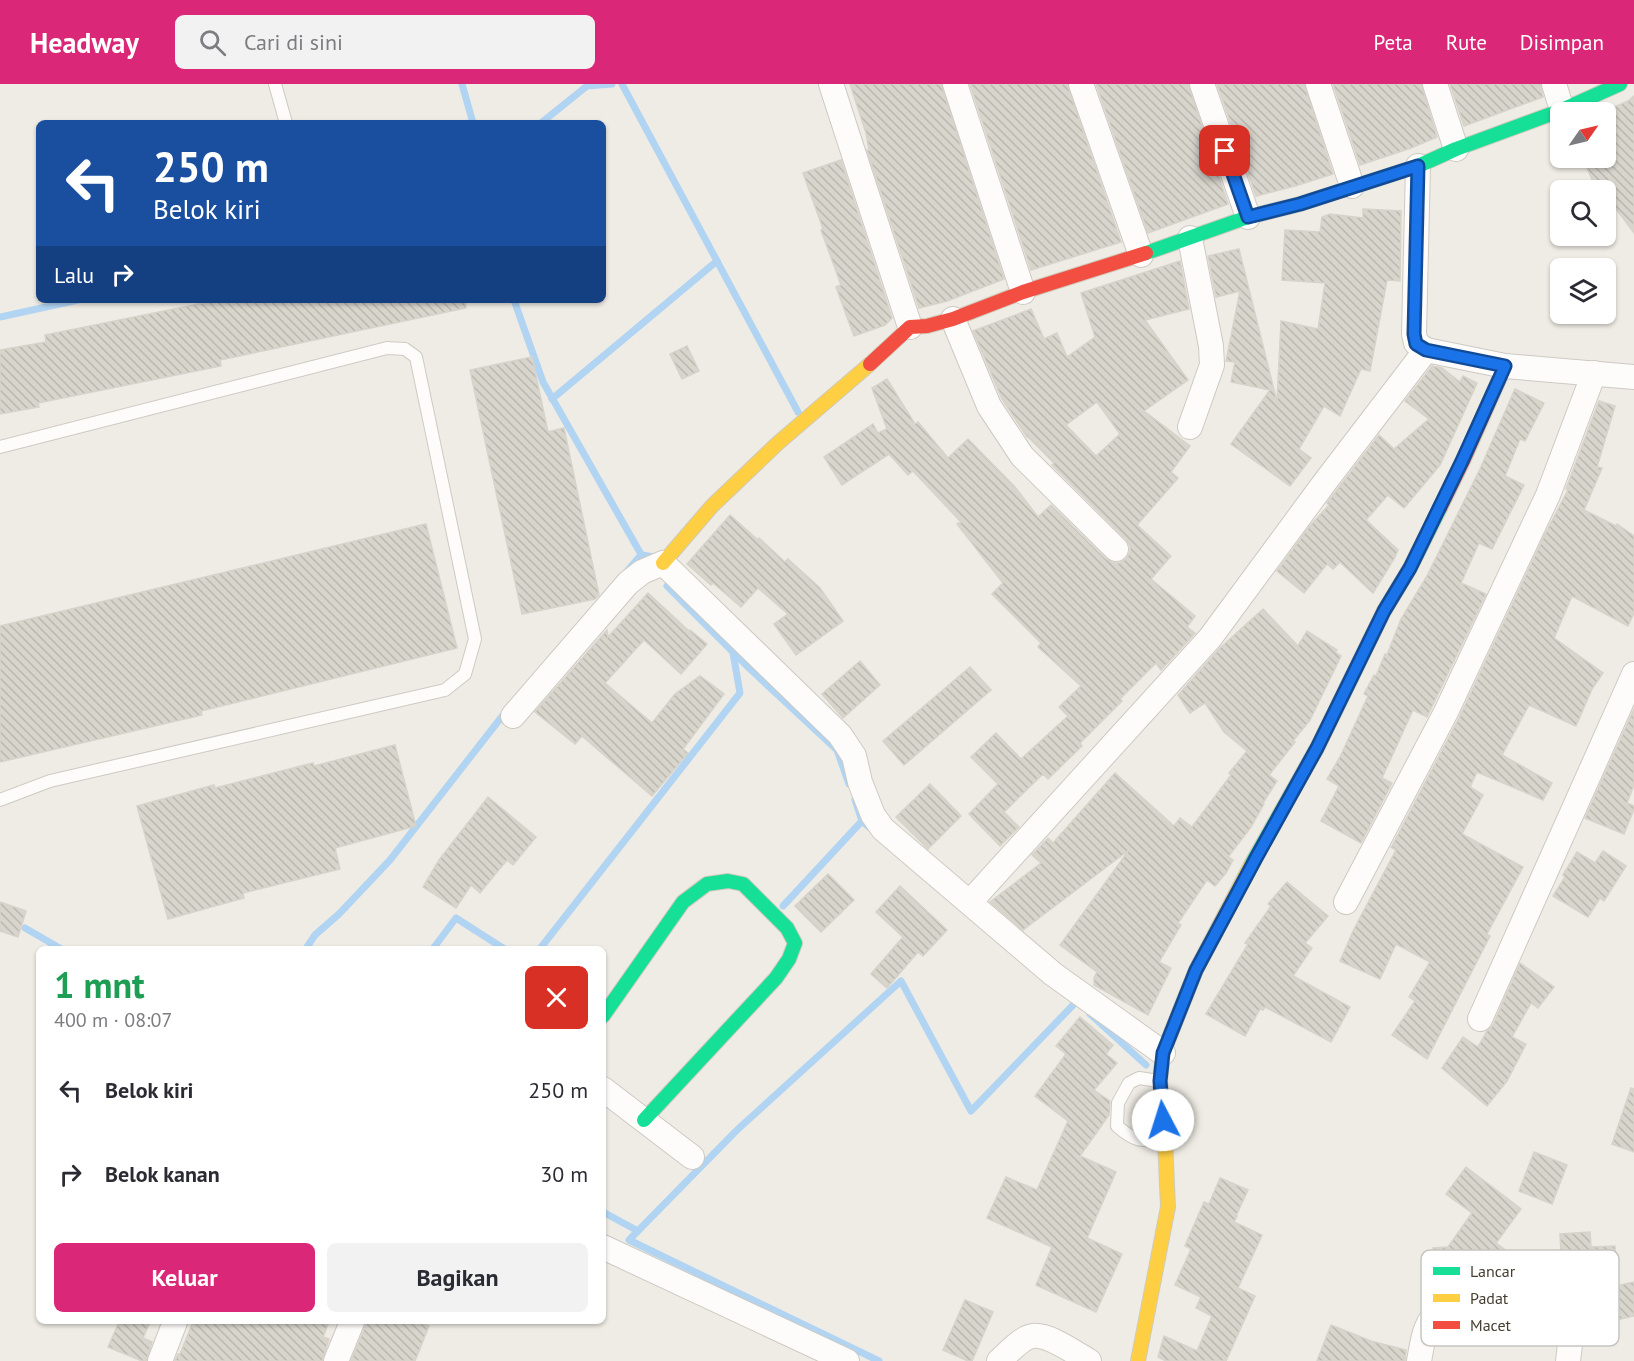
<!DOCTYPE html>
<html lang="id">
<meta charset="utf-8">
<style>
:root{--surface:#fff;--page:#f2f2f3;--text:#2b2b33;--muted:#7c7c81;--accent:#db2777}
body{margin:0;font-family:"PT Sans",sans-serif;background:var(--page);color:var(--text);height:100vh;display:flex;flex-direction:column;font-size:22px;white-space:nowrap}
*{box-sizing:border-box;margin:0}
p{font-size:20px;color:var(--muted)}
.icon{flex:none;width:33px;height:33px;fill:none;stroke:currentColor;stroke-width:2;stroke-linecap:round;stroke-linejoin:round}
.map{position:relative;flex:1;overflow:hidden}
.panel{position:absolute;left:36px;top:862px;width:570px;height:378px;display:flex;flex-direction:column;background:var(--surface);border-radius:9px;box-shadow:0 2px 4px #0004}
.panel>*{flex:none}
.hud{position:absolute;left:36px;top:36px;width:570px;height:183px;border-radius:9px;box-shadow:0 2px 4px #0004;background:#1a4fa0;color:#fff;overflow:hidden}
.needle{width:39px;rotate:56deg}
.buttons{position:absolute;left:1550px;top:18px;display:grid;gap:12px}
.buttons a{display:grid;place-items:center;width:66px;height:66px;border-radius:9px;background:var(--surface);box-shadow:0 2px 4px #0004;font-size:30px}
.pin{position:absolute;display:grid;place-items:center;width:51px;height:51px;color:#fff;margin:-26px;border-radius:12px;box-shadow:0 3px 9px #0006}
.me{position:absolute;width:66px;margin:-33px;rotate:355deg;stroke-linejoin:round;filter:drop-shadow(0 0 4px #0008)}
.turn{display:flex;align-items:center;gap:21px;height:126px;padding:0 18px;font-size:27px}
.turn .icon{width:78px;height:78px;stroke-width:2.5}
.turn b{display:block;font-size:42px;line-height:51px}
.then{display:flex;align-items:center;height:57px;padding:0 18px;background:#0003;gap:12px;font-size:22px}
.round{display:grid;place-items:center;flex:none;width:63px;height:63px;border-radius:9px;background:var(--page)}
.overview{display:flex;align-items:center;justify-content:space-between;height:102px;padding:0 18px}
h1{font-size:36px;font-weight:700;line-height:45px;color:#1e9e55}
.action{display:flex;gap:12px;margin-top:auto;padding:12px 18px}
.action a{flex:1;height:69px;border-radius:9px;background:var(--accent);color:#fff;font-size:24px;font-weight:700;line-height:69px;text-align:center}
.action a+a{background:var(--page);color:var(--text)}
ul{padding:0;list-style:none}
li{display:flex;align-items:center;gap:18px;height:84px;padding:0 18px}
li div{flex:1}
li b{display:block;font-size:22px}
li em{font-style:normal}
header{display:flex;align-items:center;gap:36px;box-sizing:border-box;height:84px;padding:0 30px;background:var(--accent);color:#fff}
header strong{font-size:28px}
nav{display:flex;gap:33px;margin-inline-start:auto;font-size:21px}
.search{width:420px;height:54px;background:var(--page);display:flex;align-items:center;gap:15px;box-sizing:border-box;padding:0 21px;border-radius:9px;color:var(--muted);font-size:22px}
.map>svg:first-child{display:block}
</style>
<header>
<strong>Headway</strong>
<div class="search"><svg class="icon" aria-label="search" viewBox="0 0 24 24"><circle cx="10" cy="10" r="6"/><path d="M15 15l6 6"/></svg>Cari di sini</div>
<nav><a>Peta</a><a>Rute</a><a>Disimpan</a></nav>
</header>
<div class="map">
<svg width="1634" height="1277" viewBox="0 0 1634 1277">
<defs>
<pattern id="building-back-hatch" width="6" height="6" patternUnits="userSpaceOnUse" patternTransform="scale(1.5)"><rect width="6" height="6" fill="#d8d5cd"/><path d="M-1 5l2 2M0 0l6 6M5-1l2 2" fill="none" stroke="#bbb8b0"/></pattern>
</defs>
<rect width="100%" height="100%" fill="#efece5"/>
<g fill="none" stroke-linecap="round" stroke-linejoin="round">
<g stroke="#b0d4f2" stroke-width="7">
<polyline points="462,0 473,39"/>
<polyline points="622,0 798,328"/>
<polyline points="541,39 587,2 612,0"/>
<polyline points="514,216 543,298 642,472"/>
<polyline points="0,233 78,216"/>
<polyline points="552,315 717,177"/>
<polyline points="628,486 641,471 655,473"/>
<polyline points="667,502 749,584 837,666 849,700"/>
<polyline points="855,716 862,737 869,743"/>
<polyline points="783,822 862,737"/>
<polyline points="25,844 63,866"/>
<polyline points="305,866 315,851 339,830 390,776 507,626"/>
<polyline points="432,866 456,834 506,866"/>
<polyline points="539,866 740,609 733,569"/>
<polyline points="1090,930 1146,981"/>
<polyline points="603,1128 638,1147"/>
<polyline points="879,1277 629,1156 737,1046 901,897 971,1027 1076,918"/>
</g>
</g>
<g fill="url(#building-back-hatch)" stroke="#d7d3cb" stroke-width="1.5" fill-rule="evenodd">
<polygon points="850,0 941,0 1004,195 947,217 919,224 867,66 869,66 866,49"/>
<polygon points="970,0 1067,0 1121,158 1031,186"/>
<polygon points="1096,0 1188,0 1228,120 1148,149"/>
<polygon points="1217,0 1304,0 1333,90 1295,102 1256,112"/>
<polygon points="1333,0 1421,0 1437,53 1411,64 1360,81"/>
<polygon points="1450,0 1540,0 1543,13 1464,42"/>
<polygon points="1634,12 1634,149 1605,110 1605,106 1603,106 1596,97 1593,98 1583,74 1605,74 1605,27 1628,17"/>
<polygon points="841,76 892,234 885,241 854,252 836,203 841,201 821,146 823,145 803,89"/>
<polygon points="1363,125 1401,127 1400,197 1387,196 1370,287 1361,285 1340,332 1324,322 1299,365 1311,374 1290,402 1231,360 1270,306 1231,298 1235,278 1226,277 1240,207 1216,213 1208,172 1239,165 1277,318 1281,237 1318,245 1325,199 1282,196 1285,146 1320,148 1322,133 1330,130 1363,134"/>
<path d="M1180,177L1189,225L1145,236L1188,296L1144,327L1190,362L1171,388L1178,394L1137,441L1171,472L1151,495L1195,532L1187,543L1195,549L1161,586L1156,579L1120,615L1122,617L1080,659L1082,662L1048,695L1043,690L1004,728L1019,743L1000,762L969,730L998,700L971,673L996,649L1021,675L1068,632L1059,623L1081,602L1038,563L1041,559L992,510L1003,499L957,440L961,438L913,387L908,391L889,370L842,401L824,373L873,340L878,349L887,345L872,304L887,295L915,340L918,338L948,374L968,355L1015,403L1038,433L1051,421L1106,475L1113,479H1120L1126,475L1130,468V462L1126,455L1052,381L1054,379L1028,353H1027L1002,315L973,247L1031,225L1044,255L1057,249L1067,273L1095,253L1081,209ZM1097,318L1120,350L1096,372L1066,341Z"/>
<polygon points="218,216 465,216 466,224 220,276 221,282 38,319 39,323 0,330 0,266 46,258 45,251"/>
<polygon points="687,262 699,287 682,295 670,270"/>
<polygon points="532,273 548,348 564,344 599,511 595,515 522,530 470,286"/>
<polygon points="1432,282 1442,284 1460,298 1463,292 1477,299 1440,381 1404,424 1388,411 1366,436 1398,466 1394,475 1373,509 1340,478 1333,485 1327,480 1304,509 1277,487 1309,443 1329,421 1327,419 1379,351 1394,365 1429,335 1405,317"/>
<polygon points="1515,305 1544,319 1525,357 1520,355 1505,392 1524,401 1492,465 1479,459 1461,499 1486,510 1427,633 1413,626 1382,694 1392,699 1361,759 1321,737 1339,702 1327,695 1341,671 1368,612 1364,610 1374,591 1376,592 1385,570 1387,571 1401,535 1427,492 1480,385"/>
<polygon points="1599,317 1615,322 1597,383 1602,384 1584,426 1616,442 1617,440 1634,452 1634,529 1628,542 1572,512 1554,554 1603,589 1592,605 1576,642 1529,621 1502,671 1552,699 1543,716 1477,688 1470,703 1483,711 1462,750 1523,783 1487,850 1490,852 1427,975 1392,951 1415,917 1409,913 1430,878 1396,860 1380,895 1340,877 1354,845 1396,766 1391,763 1392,762 1459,634 1545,450 1568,406 1566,405"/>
<polygon points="730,431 758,456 759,454 785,478 788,475 820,504 843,537 796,571 774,540 788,530 758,504 741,523 713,499 711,501 687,480"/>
<polygon points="426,440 457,564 201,627 202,631 0,678 0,542"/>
<polygon points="648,509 689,547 690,546 707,560 681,590 644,556 605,599 652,639 675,610 700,592 724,610 683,665 688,669 652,712 582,652 575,660 535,628 607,546 608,553"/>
<polygon points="1263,525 1298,562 1307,547 1337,566 1335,568 1341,572 1310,636 1293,657 1295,658 1269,691 1277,697 1263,719 1264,720 1251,743 1228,773 1233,776 1226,789 1215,802 1207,796 1178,839 1181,841 1159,878 1171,884 1148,931 1094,901 1094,894 1097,888 1060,861 1129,766 1023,846 990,818 1041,779 1032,771 1048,754 1053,759 1115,689 1174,742 1180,734 1192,743 1231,691 1229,689 1247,667 1224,648 1205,619 1190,629 1178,611 1220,564"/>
<polygon points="860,577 880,601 843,634 822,610"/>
<polygon points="970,583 991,606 904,681 883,657"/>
<polygon points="1634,625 1634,701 1627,719 1634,722 1634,725 1624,750 1585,734"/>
<polygon points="395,661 416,742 335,764 340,785 243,809 244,814 168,835 137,722 214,701 215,704 313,679 314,682"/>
<polygon points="930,700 961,732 928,765 896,733"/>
<polygon points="488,713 536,753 513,781 507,776 480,809 471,801 456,824 423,803 439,776"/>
<polygon points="1603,767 1626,782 1604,817 1600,814 1588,833 1553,812 1565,793 1563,791 1577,768 1595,779"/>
<polygon points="828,790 854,816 821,848 795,822"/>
<polygon points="1287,798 1328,832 1305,859 1312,864 1293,892 1350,923 1331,958 1265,923 1263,926 1260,925 1245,952 1206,930 1248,860 1245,859 1271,822 1268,820"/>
<polygon points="900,802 947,846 923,872 918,868 887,904 871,890 903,853 876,828"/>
<polygon points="0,818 26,827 18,853 0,847"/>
<polygon points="1520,879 1554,903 1538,924 1531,919 1512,953 1526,960 1507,997 1487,1022 1442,984 1463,953 1478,963 1487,947 1493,941"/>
<polygon points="1080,933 1113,961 1106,970 1117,979 1094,1006 1110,1017 1109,1031 1080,1072 1116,1088 1087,1154 1122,1170 1096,1228 1036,1201 1052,1163 987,1134 1006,1093 1037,1106 1068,1037 1035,1012 1066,970 1056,962"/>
<polygon points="1631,1004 1634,1005 1634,1068 1612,1060"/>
<polygon points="1534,1068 1567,1081 1552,1120 1519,1107"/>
<polygon points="1466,1083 1521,1125 1496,1159 1504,1165 1509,1200 1439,1212 1433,1164 1448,1163 1472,1129 1446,1110"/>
<polygon points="1220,1094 1248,1106 1236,1132 1237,1132 1234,1138 1262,1151 1238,1204 1255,1212 1226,1277 1166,1277 1158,1273 1164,1252 1197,1267 1212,1232 1196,1224 1201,1213 1175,1201 1191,1165 1185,1162 1204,1118 1209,1120"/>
<polygon points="1590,1148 1591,1163 1615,1162 1616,1202 1634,1198 1634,1232 1590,1242 1588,1231 1589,1220 1588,1210 1581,1199 1579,1192 1562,1192 1560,1150"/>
<polygon points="965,1216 993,1228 972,1277 968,1277 943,1266"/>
<polygon points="119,1238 150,1238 143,1254 152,1258 146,1277 142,1277 108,1263"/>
<polygon points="193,1238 329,1238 323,1253 329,1255 322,1277 175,1277 178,1270 180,1270"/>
<polygon points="367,1238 416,1238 429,1242 415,1277 351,1277"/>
<polygon points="1331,1241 1371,1257 1406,1266 1405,1277 1317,1277"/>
</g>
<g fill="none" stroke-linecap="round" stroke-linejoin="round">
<g stroke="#cdcac3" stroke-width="14">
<g id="lane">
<polyline points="275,0 286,39"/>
<polyline points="0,363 387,264 405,265 416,273 475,555 465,590 445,606 50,697 0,716"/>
<path d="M1158,997L1139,994L1129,999L1118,1019L1117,1042C1135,1058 1141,1057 1165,1056"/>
</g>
</g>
<g stroke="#cdcac3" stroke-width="26">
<g id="street">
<polyline points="831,0 910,243"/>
<polyline points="955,0 1023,208"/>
<polyline points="1081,0 1141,171"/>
<polyline points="1202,0 1248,133"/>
<polyline points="1318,0 1352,102"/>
<polyline points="1435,0 1456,65"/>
<polyline points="1554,0 1562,26"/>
<polyline points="1418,82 1414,250 1416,259 1426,266 1505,282 1634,293"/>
<polyline points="1190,154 1211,262 1212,281 1190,343"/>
<polyline points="953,235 989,322 1022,372 1116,465"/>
<polyline points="513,632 628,499 642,488 663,479 840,651 854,672 860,698 873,731 883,745 1053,890 1163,969"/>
<polyline points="970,818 1210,554 1325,398 1426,266"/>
<polyline points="1346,818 1446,628 1548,411 1594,289"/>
<polyline points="1480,935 1634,590"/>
<polyline points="603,1005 692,1073"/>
<polyline points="603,1163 847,1277"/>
<polyline points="160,1277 175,1238"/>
<polyline points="336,1277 352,1238"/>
<path d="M999,1277C1007,1270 1022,1253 1033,1252C1049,1250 1075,1269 1089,1277"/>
<path d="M1419,1277C1422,1263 1423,1245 1433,1233C1443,1222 1539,1210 1560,1206L1568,1207L1574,1212L1575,1219L1568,1277"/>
</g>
</g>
<g stroke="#cfcabb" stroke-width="16">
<g id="fast">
<polyline points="1146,169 1248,133 1300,120 1418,82 1456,65 1562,26 1620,0"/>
<polyline points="1251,781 1317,664 1384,527 1410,484 1440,424"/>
<polyline points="603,932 683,818 707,800 728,797 743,800 787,844 795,859 789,875 776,894 644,1036"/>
</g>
</g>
<g stroke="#cfcabb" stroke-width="16">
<g id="slow">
<polyline points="663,479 712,422 778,359 870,280"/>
<polyline points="1138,1277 1168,1123 1165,1056 1160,997 1163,969 1196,886 1251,781"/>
</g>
</g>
<g stroke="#cfcabb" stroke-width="16">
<g id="jam">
<polyline points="870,280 910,243 927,242 953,235 1023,208 1146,169"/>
<polyline points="1440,424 1463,377 1505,282"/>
</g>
</g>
<use href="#lane" stroke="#fdfcfb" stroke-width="12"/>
<use href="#street" stroke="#fdfcfb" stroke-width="24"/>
<use href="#fast" stroke="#16e098" stroke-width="14"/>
<use href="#slow" stroke="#ffcf43" stroke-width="14"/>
<use href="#jam" stroke="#f24e42" stroke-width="14"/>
</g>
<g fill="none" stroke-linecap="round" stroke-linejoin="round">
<g stroke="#114b97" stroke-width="15">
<polyline id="route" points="1163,1036 1160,997 1163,969 1196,886 1256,774 1317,664 1384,527 1410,484 1462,377 1505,282 1426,266 1416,260 1414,250 1418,82 1300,120 1248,133 1225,67"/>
</g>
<use href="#route" stroke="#1a73e8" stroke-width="10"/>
</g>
<rect x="1421" y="1166" width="198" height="96" rx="9" fill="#fff" stroke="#c7c5c1" stroke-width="1.5"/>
<rect x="1433" y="1183" width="27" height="8" fill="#16e098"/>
<rect x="1433" y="1210" width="27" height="8" fill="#ffcf43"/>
<rect x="1433" y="1237" width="27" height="8" fill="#f24e42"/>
<g font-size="16" fill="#453e31">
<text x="1470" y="1193">Lancar</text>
<text x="1470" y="1220">Padat</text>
<text x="1470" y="1247">Macet</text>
</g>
</svg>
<div class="buttons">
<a><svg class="needle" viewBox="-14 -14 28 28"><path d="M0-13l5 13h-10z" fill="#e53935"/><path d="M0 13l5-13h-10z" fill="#7c7c81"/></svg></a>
<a><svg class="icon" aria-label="search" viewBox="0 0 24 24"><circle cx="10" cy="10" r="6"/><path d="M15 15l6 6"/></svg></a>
<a><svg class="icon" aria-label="layers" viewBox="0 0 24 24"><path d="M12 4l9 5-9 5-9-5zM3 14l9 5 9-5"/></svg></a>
</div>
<div class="pin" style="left:1225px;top:67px;background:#d93025"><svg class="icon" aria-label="arrive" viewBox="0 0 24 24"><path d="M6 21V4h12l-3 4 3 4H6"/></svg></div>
<svg class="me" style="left:1163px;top:1036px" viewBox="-20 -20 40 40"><circle r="19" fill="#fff"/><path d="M0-13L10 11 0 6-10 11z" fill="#1a73e8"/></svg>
<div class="hud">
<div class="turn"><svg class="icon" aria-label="left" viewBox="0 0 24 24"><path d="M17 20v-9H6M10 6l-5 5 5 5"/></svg><div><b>250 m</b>Belok kiri</div></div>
<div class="then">Lalu<svg class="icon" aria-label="right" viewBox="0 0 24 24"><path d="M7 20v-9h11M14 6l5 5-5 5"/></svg></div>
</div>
<section class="panel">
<div class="overview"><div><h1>1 mnt</h1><p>400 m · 08:07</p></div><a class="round" style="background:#d93025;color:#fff"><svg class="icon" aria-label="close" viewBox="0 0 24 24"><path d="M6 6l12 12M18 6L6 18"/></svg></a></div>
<ul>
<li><svg class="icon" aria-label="left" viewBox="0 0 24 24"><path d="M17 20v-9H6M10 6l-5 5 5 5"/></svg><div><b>Belok kiri</b></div><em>250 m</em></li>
<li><svg class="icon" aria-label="right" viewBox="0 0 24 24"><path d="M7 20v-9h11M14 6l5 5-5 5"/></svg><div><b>Belok kanan</b></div><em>30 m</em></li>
</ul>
<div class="action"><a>Keluar</a><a>Bagikan</a></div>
</section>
</div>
